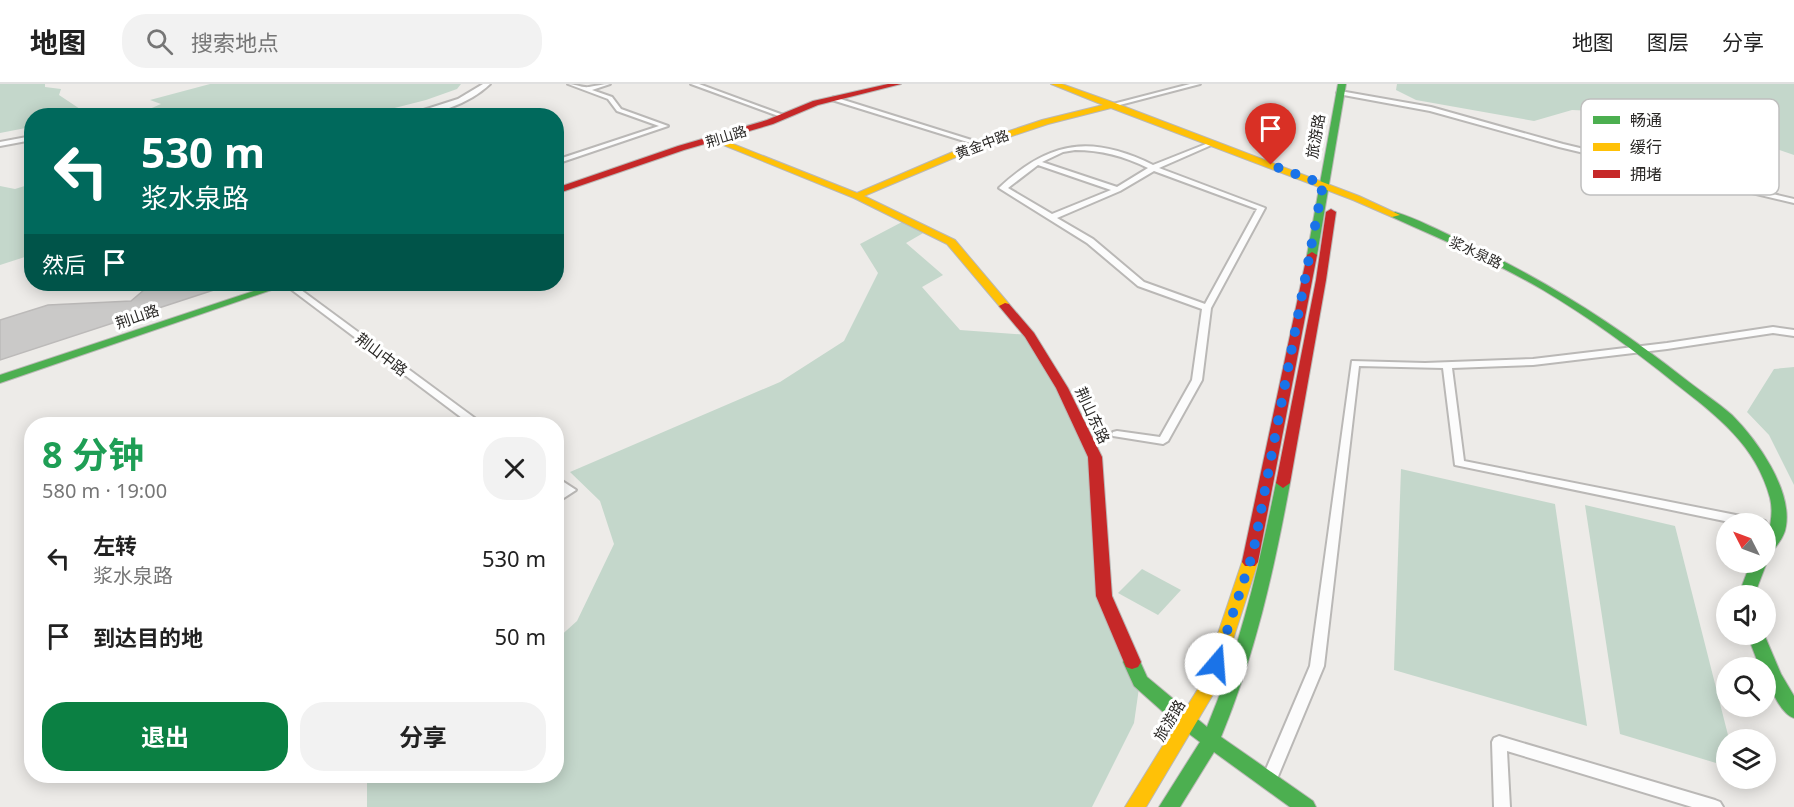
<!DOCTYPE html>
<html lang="zh">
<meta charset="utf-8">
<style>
:root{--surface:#fff;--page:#f2f2f2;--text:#222;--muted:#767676;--line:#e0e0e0;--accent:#0b8043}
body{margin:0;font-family:"Noto Sans","Noto Sans SC",sans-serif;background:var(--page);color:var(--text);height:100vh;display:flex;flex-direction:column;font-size:22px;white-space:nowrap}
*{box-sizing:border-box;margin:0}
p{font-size:20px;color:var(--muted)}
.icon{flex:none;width:33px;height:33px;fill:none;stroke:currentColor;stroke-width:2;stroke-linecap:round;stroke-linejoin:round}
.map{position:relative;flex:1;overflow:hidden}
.details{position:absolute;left:24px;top:333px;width:540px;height:366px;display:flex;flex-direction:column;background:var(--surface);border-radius:24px;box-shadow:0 3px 15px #0003}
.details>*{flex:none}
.guide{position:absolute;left:24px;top:24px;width:540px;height:183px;border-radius:24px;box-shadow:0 3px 15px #0003;background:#00695c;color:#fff;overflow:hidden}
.needle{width:39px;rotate:312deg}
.fabs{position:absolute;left:1716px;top:429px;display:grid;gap:12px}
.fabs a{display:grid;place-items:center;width:60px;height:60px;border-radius:50%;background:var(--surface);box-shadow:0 3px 15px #0003;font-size:30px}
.pin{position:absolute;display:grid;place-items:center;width:51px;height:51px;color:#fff;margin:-62px -26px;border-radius:50% 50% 50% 0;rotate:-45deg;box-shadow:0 0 6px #0007}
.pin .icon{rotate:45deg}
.me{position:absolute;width:66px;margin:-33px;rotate:18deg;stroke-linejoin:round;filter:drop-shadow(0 0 4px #0008)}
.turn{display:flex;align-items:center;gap:21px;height:126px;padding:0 18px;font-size:27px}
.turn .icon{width:78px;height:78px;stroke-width:2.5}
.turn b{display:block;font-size:42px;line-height:51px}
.then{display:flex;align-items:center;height:57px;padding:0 18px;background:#0003;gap:12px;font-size:22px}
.round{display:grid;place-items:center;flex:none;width:63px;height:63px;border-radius:24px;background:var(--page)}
.headline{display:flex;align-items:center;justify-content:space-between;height:102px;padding:0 18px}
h1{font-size:36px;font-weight:700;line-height:45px;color:#1e9e55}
.button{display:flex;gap:12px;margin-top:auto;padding:12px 18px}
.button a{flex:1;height:69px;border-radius:24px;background:var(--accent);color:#fff;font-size:24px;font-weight:700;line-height:69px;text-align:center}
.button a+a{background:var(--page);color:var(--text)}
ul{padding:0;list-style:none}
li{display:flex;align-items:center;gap:18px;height:78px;padding:0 18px}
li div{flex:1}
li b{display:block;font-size:22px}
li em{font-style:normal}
header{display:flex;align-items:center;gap:36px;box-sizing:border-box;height:84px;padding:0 30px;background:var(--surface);border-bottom:2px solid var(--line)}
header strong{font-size:28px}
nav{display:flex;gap:33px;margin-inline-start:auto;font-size:21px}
.search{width:420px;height:54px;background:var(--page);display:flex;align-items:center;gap:15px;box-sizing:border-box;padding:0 21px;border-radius:24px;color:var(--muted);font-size:22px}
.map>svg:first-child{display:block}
</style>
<header>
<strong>地图</strong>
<div class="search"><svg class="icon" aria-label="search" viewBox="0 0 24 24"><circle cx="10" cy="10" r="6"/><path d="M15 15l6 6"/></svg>搜索地点</div>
<nav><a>地图</a><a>图层</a><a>分享</a></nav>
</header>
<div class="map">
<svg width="1794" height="723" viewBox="0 0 1794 723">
<rect width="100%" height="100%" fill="#edebe8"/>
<g fill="#c4d7cb">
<polygon points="0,0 45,0 45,3 61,5 59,11 80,25 133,31 32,32 31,43 0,49"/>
<polygon points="210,0 461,0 457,5 426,16 367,31 151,32 145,27 161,20 150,16"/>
<polygon points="1397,0 1794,0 1794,71 1714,44 1618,28 1572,26 1534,37 1416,16 1396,6"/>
<polygon points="31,100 31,171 0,181 0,102 15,105"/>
<polygon points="902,138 925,148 906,159 943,191 922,203 960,246 1030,251 1095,373 1104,512 1140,597 1134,639 1092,723 367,723 367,695 373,692 556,692 557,555 577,537 614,460 600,417 570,388 780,298 844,257 878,189 860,160"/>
<polygon points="1794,283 1794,401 1769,351 1747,328 1774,285"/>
<polygon points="1401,385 1555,420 1587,642 1394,586"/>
<polygon points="1585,421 1675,442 1729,655 1726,656 1726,682 1620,650"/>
<polygon points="1142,485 1181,506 1158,531 1118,509"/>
</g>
<polygon fill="#cac9c8" stroke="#bcbab9" stroke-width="1.5" points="151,200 225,200 226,202 0,276 0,236 48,221 131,217"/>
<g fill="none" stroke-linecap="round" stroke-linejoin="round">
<g stroke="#bab8b6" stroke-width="4">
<g id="street">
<path d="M483,0H490C469,20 434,32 405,32L458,15Z"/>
<path d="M568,0C575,0 582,4 589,3C596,2 602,0 610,0L592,6L612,13L621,25L668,42L556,80V76L659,42L617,27L608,15Z"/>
<polygon points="691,0 699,0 786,32 781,33"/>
<polygon points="1190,0 1200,0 1112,23 1109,21"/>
<polygon points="1340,7 1431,23 1563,60 1794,115 1794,119 1559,63 1430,27 1338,10 1337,9"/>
<polygon points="834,13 981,59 982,60 977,61 832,16 831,15"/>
<polygon points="32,52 32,56 0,62 0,58"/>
<path d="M1211,58L1216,59L1159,84L1265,124L1211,224L1202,296L1168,357L1163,360L1113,352L1112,350L1113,348L1117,347L1160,353L1192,296L1202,225L1138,202L1087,159L999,104C1050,56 1092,51 1153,81ZM1075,66C1101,66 1124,72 1148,84L1117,103L1042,78L1063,68ZM1038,81L1111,106L1052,130L1008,104ZM1154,87L1257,125L1205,220L1144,198L1093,155L1057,134L1120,107Z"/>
<polygon points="284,200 293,200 480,338 481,340 470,340"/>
<polygon points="1773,243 1794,246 1794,252 1773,249 1667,265 1533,281 1452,284 1464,377 1761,436 1765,437 1767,440 1766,442 1766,440 1739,440 1455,381 1443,284 1359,282 1324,582 1274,702 1269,704 1264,702 1261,697 1310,582 1352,277 1425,279 1533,275 1667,259"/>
<polygon points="556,393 576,406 556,419 556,410 562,406 556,402"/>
<polygon points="1499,652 1715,716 1720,718 1723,723 1692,723 1507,667 1510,723 1494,723 1492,658 1494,654"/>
</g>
</g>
<g stroke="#bab8b6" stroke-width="2">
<g id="fast">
<polygon points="1338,0 1346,0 1317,171 1312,174 1307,171"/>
<path d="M1395,128C1418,135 1440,147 1462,157C1542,194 1615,240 1685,295C1700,307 1717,318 1732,331C1757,356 1792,405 1786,442C1785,452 1777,461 1771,470L1766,471C1766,451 1775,435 1770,414C1756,361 1717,332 1676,300C1634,266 1590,234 1543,206C1495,178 1443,156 1392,133L1390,131Z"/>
<polygon points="275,200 289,200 0,299 0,291"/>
<path d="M1283,394L1290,399C1274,486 1255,571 1221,653L1313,717L1316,723H1290L1214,668L1180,723H1159L1200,658L1180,643L1134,602L1123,578L1126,573L1132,571L1138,573L1147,593L1207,643C1240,564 1259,482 1276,399Z"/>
<polygon points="1766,476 1767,478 1754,512 1738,512 1751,478 1766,478"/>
<path d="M1747,550H1764L1781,590L1794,612V634C1780,630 1766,598 1766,584H1760Z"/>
</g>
</g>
<g stroke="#bab8b6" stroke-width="2">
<g id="slow">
<polygon points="1051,0 1062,0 1115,19 1359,112 1400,131 1392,133 1353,116 1111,24 1048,40 982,62 864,112 955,156 1009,220 1009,224 1001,224 947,160 854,114 711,56 718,54 857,109 976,58 1042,36 1103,21"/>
<polygon points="1250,473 1255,474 1258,478 1218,602 1146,723 1125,723 1201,600 1242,478 1245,474"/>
</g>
</g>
<g stroke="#bab8b6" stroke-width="2">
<g id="jam">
<polygon points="888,0 901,0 818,21 773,40 684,66 556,110 556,104 678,62 767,36 813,17"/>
<polygon points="1331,125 1336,128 1326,196 1290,399 1283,404 1276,399 1316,196 1326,128"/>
<polygon points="1312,168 1317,171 1258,478 1255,482 1245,482 1242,478 1307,171"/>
<polygon points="1005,219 1009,220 1034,249 1068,304 1102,373 1112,512 1141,578 1138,583 1132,585 1126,583 1096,512 1088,373 1056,304 1025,253 999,222"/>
</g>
</g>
<use href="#street" fill="#fcfcfc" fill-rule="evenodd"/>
<use href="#fast" fill="#4caf50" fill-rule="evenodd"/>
<use href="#slow" fill="#ffc107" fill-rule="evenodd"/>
<use href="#jam" fill="#c62828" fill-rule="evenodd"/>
</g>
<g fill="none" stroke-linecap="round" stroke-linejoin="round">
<polyline stroke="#1a73e8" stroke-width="10" stroke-dasharray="0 18" points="1216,580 1253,469 1323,100 1271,81"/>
</g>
<g text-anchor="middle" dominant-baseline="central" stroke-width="6" stroke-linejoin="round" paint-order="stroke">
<g font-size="14" fill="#2b2927" stroke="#fff">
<text transform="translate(726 52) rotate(-17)">荆山路</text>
<text transform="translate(982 60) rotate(-21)">黄金中路</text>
<text transform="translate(1476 168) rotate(25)">浆水泉路</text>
</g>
<g font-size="15" fill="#2b2927" stroke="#fff">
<text transform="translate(1315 52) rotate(-80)">旅游路</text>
<text transform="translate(137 232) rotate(-19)">荆山路</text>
<text transform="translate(382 270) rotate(37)">荆山中路</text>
<text transform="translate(1093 331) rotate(65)">荆山东路</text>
<text transform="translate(1169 636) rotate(-59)">旅游路</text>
</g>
</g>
<rect x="1581" y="15" width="198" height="96" rx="9" fill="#fff" stroke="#bfbfbe" stroke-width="1.5"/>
<rect x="1593" y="32" width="27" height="8" fill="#4caf50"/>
<rect x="1593" y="59" width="27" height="8" fill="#ffc107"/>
<rect x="1593" y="86" width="27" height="8" fill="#c62828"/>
<g font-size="16" fill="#2b2927">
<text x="1630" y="42">畅通</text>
<text x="1630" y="69">缓行</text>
<text x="1630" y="96">拥堵</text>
</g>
</svg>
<div class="fabs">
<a><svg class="needle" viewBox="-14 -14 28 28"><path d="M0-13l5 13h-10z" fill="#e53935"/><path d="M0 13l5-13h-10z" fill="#767676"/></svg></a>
<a><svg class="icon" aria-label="sound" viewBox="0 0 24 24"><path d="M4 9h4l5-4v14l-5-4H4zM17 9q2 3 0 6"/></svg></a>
<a><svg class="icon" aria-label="search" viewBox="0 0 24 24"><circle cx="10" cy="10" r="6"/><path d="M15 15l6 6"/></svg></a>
<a><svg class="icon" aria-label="layers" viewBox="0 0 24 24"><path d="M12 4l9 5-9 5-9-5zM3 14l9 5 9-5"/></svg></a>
</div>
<div class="pin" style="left:1271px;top:81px;background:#d93025"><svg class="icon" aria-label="arrive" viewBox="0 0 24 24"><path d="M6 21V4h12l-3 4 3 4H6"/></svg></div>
<svg class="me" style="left:1216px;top:580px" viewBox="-20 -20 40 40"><circle r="19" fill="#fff"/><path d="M0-13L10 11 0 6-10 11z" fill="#1a73e8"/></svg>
<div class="guide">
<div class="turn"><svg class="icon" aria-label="left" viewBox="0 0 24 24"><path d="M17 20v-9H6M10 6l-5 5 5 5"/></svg><div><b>530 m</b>浆水泉路</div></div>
<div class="then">然后<svg class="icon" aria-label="arrive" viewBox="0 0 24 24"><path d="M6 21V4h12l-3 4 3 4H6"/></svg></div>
</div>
<section class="details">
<div class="headline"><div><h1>8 分钟</h1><p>580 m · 19:00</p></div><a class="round"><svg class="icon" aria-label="close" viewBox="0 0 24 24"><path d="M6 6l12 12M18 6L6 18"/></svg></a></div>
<ul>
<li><svg class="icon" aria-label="left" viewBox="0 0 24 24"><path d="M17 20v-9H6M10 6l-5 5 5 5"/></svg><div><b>左转</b><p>浆水泉路</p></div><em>530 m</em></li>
<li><svg class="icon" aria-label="arrive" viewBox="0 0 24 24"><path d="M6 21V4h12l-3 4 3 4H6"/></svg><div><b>到达目的地</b></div><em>50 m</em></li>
</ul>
<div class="button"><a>退出</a><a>分享</a></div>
</section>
</div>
